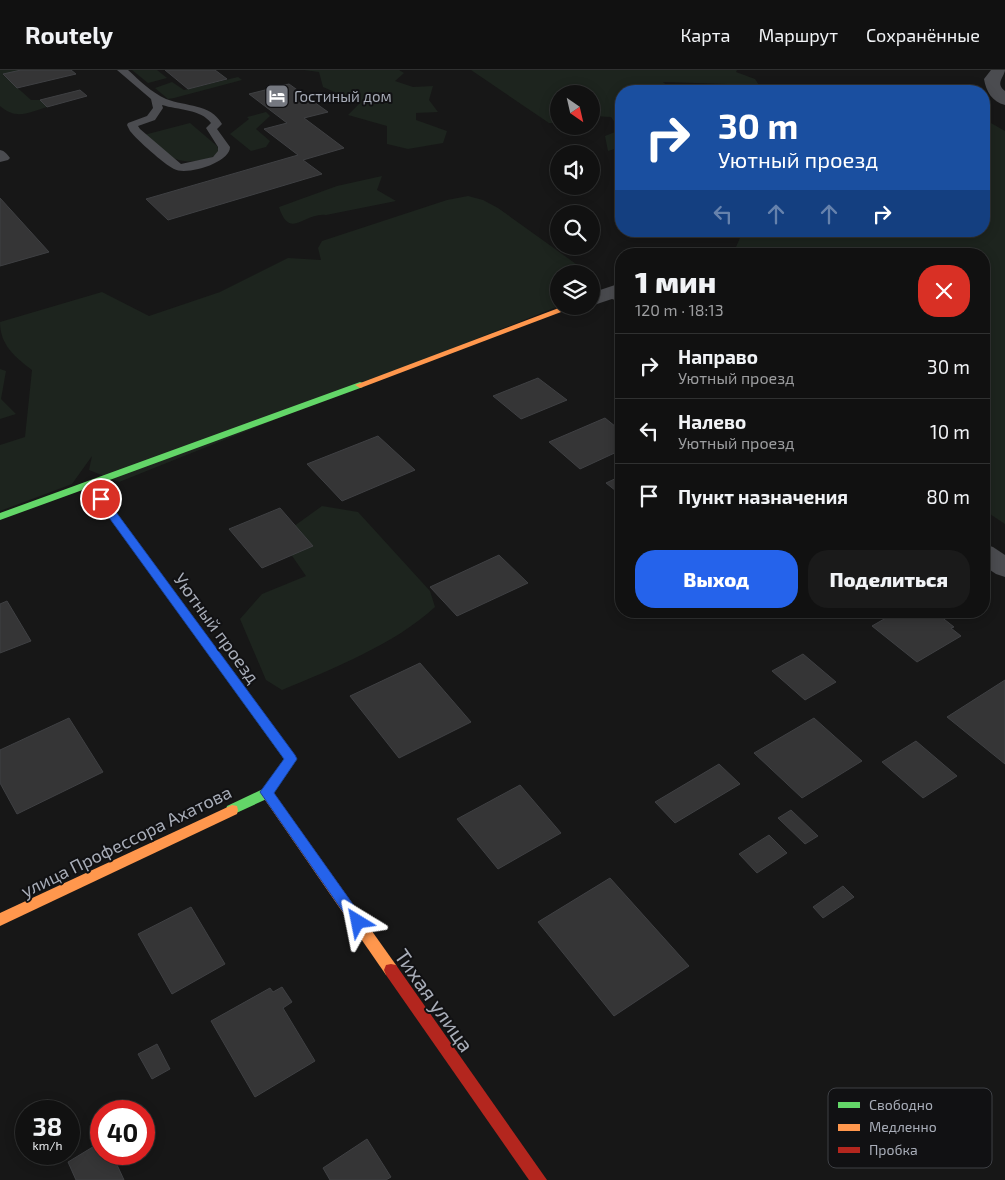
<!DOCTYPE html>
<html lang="ru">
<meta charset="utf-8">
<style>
:root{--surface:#111;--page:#1a1a1a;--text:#f1f3f6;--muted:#9c9d9f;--line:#303131;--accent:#2563eb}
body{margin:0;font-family:"Exo 2",sans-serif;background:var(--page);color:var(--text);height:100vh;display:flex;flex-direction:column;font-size:19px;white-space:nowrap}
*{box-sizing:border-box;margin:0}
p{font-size:16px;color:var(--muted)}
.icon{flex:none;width:28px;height:28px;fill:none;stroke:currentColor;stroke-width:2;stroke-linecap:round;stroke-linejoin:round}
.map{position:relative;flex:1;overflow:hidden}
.panel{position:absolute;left:615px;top:178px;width:375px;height:370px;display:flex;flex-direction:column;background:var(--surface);border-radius:20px;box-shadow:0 2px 12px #0003,0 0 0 1px var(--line)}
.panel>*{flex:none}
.banner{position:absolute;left:615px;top:15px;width:375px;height:152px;border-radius:20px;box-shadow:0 2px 12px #0003,0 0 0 1px var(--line);background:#1a4fa0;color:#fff;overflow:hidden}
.needle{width:32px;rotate:146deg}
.controls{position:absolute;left:550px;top:15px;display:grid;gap:10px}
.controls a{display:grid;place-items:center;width:50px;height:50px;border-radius:50%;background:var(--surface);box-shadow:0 2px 12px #0003,0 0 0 1px var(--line);font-size:25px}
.speed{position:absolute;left:15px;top:1030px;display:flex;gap:10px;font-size:25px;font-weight:700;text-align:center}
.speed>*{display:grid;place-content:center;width:65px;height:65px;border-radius:50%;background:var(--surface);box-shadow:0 2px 12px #0003,0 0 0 1px var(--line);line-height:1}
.speed small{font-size:12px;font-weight:400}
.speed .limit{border:8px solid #d22;background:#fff;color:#111}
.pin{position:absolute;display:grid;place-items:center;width:42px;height:42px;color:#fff;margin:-21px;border:2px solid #fff;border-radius:50%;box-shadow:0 1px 5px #0007}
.me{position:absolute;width:55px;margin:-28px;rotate:325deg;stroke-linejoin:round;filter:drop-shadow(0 0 4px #0008)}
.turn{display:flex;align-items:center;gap:18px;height:105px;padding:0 20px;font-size:22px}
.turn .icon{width:65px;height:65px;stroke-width:2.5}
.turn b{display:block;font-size:35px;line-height:42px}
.lanes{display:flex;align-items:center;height:48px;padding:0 20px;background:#0003;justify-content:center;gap:25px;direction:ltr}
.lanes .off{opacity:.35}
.round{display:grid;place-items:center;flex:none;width:52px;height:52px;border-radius:20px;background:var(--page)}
.summary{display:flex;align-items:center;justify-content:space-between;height:85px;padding:0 20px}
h1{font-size:30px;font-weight:800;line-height:38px}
.primary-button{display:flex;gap:10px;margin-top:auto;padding:10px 20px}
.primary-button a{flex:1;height:58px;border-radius:20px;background:var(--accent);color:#fff;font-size:20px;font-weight:800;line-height:58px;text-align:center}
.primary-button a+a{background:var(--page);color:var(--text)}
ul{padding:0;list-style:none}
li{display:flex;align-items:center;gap:15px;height:65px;padding:0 20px;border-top:1px solid var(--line)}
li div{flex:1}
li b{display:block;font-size:19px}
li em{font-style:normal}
header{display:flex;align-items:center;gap:30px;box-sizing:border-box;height:70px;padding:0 25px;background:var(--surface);border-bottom:1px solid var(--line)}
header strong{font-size:24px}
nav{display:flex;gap:28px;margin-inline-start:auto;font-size:18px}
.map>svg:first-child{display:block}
</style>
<header>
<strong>Routely</strong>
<nav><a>Карта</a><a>Маршрут</a><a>Сохранённые</a></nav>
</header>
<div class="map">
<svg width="1005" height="1110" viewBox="0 0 1005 1110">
<rect width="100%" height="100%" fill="#171717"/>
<g fill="#1d241e">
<path d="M0,0H21L3,5L31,30H40L47,37C28,43 16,50 0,36Z"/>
<polygon points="132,0 157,0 167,8 148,13"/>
<polygon points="304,0 399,0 404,3 395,11 413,17 433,16 429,30 438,42 416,43 416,50 447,61 443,73 408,79 387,74 387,56 348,45 360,33 323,17 319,2"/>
<polygon points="471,0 737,0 736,2 755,9 759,15 663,12 673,21 621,21 621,77 608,81 605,66 620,60 611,47 591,46 591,24 559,24 559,53 549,53"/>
<polygon points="238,7 242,10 174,28 168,29 155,18 172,12 184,20"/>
<polygon points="266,42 270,46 256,59 270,71 266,77 251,81 230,64 249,49 247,47"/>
<polygon points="984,49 1005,61 1005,454 984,440 984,184 733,184 743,161 984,161"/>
<path d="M190,53L217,76L219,81C215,87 209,89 202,90C174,96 164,82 144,65Z"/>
<path d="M382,106L377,120L396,131L326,145C304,142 290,171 279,137L337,116Z"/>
<path d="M468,126L483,130L498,138L590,204H559V236L119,412L89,400L92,386L72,414L0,441V375L25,367L32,300C15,287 0,275 0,252L102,222L149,246L220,222L288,188L321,190L318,178L322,171L447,130Z"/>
<polygon points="0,299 6,301 1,329 16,344 0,349"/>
<path d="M322,436L358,442L430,521L435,537C395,574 332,599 282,620L266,610L240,549L262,524L306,506L279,467Z"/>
</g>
<g fill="#353536" stroke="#3f4043">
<polygon points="21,0 71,0 76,4 17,18 3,4"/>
<polygon points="165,0 215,0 227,9 188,19"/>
<polygon points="289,14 328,42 304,48 344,78 303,90 322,104 168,150 146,129 298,85 264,59 287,53 249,24"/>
<polygon points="80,20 87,26 47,37 40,30"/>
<polygon points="0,128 49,182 0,196"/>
<polygon points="538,308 567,330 521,349 493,326"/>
<polygon points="605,348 621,361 621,380 580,399 549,372"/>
<polygon points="378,366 415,400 342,431 307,394"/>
<polygon points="621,406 621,425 606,413"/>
<polygon points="280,438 313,476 262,498 229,459"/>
<polygon points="499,485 528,513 457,546 430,517"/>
<polygon points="7,531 31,571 0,583 0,534"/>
<polygon points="898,541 928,541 932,544 935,542 954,557 951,558 961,566 917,592 872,556"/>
<polygon points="803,584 836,612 805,630 772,601"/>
<polygon points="420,593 471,652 399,688 350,626"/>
<polygon points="1005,610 1005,694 947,647"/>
<polygon points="69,648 103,702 17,744 0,713 0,680"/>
<polygon points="814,648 862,691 802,728 754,683"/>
<polygon points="916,671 957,706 923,728 882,692"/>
<polygon points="719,694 740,714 675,753 655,732"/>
<polygon points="520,715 561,763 498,799 457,749"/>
<polygon points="791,740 818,766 805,774 778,748"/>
<polygon points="769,765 787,783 757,803 739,784"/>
<polygon points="610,808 689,896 614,946 538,852"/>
<polygon points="843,816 854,827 823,848 813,837"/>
<polygon points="191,837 225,894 172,924 138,864"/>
<polygon points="282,917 292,932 283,938 315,991 255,1027 211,951 270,918 273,922"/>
<polygon points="157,974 170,999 152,1009 138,984"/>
<polygon points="367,1069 391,1107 386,1110 330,1110 323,1098"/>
<polygon points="101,1072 101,1084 112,1084 124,1110 76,1110 68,1092"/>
</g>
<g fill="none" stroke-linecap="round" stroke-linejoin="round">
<g fill="#4b4c50" fill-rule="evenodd">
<path d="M117,0H128C140,11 151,22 166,29C186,37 210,33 222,54L217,59L230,77C230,93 186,106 174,99C164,94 137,70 130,61L127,55L128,53L147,46L153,38L151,29ZM162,35C178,40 201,39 211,53L206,58L218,77V81L213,87L181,94L140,59L138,56L155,50L163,38Z"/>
<path d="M0,80C5,81 7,84 10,88L8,90L0,92Z"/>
</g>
<g fill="#4b4c50" fill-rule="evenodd">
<path d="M991,0H1005C1004,8 995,13 1005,21V35C992,32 986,21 984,9Z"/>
<polygon points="615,215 621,216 621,232 612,229 591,236 591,223"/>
<polygon points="984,474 993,477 1005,485 1005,507 996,504 984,496"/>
</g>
<polygon fill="#63d668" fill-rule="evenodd" points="360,312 363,313 363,317 96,415 297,689 271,727 232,745 227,744 226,740 227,736 263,719 284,689 88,418 0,450 0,443"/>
<g fill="#ff974d" fill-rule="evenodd">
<polygon points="564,236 577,236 363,317 360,318 355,315"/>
<polygon points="267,718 271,719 396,895 398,900 396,905 391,906 386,905 263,727 261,723 263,719"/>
<polygon points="232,735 237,736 238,740 237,744 0,856 0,843"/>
</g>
<polygon fill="#b3261e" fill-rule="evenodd" points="391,894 396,895 547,1110 529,1110 386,905 384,900 386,895"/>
</g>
<polygon fill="#2563eb" stroke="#184099" points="101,426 105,427 295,685 297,689 295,692 274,723 362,847 364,852 362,856 358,858 353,856 260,722 284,689 97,431 96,429"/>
<defs>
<g id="hotel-square" transform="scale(1.25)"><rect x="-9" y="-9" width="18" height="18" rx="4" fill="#757880" stroke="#111113"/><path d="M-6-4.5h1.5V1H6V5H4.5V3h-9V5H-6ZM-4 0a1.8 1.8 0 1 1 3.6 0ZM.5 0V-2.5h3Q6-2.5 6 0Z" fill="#fff"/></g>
</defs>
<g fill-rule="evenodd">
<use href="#hotel-square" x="277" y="26"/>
</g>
<g text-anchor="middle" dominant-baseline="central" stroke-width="4" stroke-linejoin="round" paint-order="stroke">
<g font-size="15" fill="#a8adb8" stroke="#111113" text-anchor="start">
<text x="294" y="26">Гостиный дом</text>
</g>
<g font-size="18" fill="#a8adb8" stroke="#111113">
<text transform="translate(217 558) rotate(54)">Уютный проезд</text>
<text transform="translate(126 771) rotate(-26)">улица Профессора Ахатова</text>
</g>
<g font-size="21" fill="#a8adb8" stroke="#111113">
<text transform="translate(435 930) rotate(55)">Тихая улица</text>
</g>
</g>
<rect x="828" y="1018" width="164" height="80" rx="8" fill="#111113" stroke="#3e4045" stroke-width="1"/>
<rect x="838" y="1032" width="22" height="6" fill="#63d668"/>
<rect x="838" y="1054" width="22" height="7" fill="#ff974d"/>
<rect x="838" y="1077" width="22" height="6" fill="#b3261e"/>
<g font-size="14" fill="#a8adb8">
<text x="869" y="1040">Свободно</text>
<text x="869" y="1062">Медленно</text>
<text x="869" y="1085">Пробка</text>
</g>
</svg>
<div class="controls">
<a><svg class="needle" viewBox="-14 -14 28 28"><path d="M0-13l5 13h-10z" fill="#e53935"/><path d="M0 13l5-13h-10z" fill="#9c9d9f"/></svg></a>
<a><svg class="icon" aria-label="sound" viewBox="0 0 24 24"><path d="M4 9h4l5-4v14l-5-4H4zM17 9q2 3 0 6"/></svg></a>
<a><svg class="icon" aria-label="search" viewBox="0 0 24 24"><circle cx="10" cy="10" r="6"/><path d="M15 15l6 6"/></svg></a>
<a><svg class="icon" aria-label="layers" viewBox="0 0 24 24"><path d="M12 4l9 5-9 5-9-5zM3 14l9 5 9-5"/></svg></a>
</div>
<div class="speed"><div>38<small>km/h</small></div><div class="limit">40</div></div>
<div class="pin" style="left:101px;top:429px;background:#d93025"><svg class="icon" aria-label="arrive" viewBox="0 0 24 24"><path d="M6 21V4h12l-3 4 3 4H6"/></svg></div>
<svg class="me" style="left:358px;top:852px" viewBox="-20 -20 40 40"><path d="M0-17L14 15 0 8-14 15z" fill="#2563eb" stroke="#fff" stroke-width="4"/></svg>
<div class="banner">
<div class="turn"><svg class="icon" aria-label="right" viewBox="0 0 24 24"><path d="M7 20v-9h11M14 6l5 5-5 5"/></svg><div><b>30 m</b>Уютный проезд</div></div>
<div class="lanes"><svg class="icon off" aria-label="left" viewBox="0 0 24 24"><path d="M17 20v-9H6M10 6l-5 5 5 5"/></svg><svg class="icon off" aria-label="ahead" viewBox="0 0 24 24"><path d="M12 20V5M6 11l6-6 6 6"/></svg><svg class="icon off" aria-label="ahead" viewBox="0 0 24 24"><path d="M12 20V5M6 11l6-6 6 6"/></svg><svg class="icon" aria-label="right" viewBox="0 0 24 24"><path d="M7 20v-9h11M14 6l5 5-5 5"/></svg></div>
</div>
<section class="panel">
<div class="summary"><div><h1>1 мин</h1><p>120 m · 18:13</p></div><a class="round" style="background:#d93025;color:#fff"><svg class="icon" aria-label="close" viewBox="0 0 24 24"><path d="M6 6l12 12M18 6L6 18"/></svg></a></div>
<ul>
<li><svg class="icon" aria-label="right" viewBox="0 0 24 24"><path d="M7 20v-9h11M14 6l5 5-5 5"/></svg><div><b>Направо</b><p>Уютный проезд</p></div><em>30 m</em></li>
<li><svg class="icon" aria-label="left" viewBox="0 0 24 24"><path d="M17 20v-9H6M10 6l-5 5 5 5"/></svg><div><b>Налево</b><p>Уютный проезд</p></div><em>10 m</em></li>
<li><svg class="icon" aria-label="arrive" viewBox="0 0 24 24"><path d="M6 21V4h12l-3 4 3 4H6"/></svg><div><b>Пункт назначения</b></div><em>80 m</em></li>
</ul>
<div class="primary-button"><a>Выход</a><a>Поделиться</a></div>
</section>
</div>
